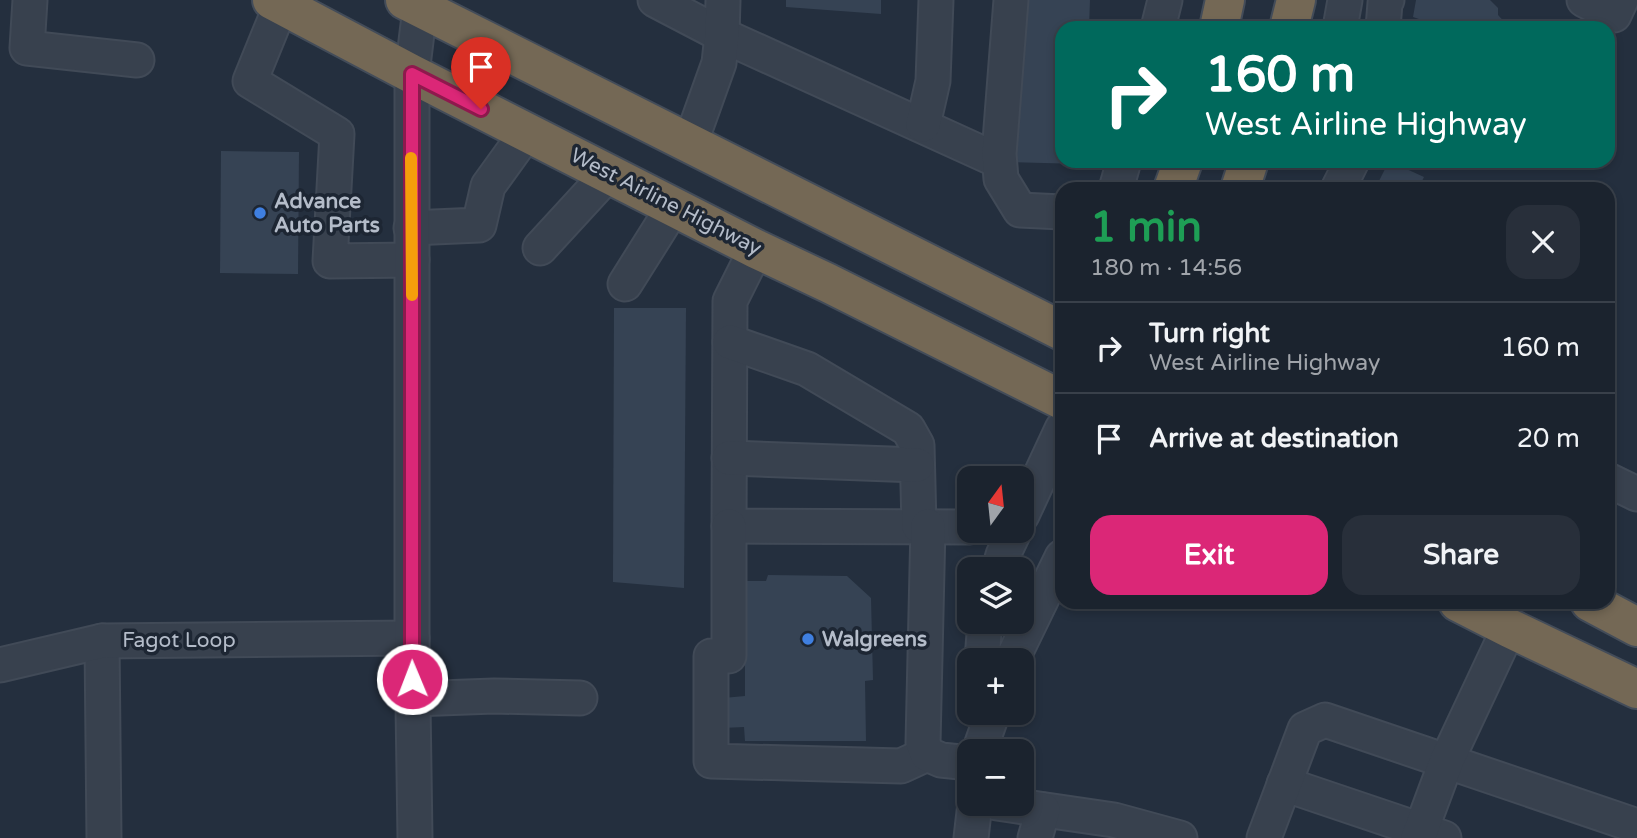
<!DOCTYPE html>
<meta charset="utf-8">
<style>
:root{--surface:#1b232e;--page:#282f3a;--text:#f1f3f6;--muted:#a0a4aa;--line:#39404a;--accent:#db2777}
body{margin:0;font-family:"Varela Round",sans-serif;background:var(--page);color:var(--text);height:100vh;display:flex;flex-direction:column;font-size:26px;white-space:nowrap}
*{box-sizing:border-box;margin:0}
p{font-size:23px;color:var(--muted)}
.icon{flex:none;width:38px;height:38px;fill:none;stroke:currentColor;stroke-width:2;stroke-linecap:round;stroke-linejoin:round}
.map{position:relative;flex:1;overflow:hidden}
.drawer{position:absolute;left:1055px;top:182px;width:560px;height:427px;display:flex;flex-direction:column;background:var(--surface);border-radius:21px;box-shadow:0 4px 10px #0003,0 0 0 2px var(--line)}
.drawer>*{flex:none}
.banner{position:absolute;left:1055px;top:21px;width:560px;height:147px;border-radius:21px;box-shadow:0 4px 10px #0003,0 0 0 2px var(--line);background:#00695c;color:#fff;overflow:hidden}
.needle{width:46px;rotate:15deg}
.tools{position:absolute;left:957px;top:466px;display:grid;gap:14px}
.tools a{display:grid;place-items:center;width:77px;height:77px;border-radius:14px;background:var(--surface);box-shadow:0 4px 10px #0003,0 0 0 2px var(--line);font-size:35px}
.pin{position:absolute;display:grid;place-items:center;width:60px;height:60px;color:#fff;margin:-72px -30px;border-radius:50% 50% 50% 0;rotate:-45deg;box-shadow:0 0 7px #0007}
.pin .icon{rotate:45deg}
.me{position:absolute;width:77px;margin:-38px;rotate:359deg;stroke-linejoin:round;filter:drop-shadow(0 0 5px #0008)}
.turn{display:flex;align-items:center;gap:24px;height:147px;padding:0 35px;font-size:32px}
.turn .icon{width:91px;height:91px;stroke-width:2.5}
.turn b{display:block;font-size:49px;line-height:60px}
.round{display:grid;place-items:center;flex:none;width:74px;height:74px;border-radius:21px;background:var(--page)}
.summary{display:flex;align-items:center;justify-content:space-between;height:119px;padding:0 35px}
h1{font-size:42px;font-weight:800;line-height:52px;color:#1e9e55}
.action{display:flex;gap:14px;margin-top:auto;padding:14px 35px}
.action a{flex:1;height:80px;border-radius:21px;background:var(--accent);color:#fff;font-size:28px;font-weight:800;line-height:80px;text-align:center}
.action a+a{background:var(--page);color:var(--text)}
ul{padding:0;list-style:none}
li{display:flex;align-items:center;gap:21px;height:91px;padding:0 35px;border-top:2px solid var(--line)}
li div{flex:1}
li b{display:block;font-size:26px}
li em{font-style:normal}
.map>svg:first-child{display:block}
</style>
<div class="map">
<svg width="1637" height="838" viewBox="0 0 1637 838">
<rect width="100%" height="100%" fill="#242f3e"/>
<g fill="#364354">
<polygon points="786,0 881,0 881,14 786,7"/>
<polygon points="1019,0 1090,0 1089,28 1062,28 1062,161 1081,161 1081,164 1010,162"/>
<polygon points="1416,0 1490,0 1498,8 1498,15 1510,28 1424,28 1425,21 1413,17"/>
<polygon points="221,151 299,152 298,274 220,273"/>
<polygon points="1389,161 1424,177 1418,189 1375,189"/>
<polygon points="614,308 686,308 684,588 613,582"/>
<polygon points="768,575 847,576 871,598 873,680 865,681 866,741 745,741 744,727 722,728 723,698 745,696 745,581 766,581"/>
</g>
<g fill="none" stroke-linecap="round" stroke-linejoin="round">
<g stroke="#414a57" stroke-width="37">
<g id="minor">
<polyline points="30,0 27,48 137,60"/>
<polyline points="655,0 722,35 999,161"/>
<polyline points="1011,0 999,154 1001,179 1020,210 1062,212"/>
<polyline points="1584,0 1614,15 1621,0"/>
<polyline points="281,5 250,81 337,134 330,261 412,260"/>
<polyline points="1158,28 1165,0"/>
<polyline points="1340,28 1345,0"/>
<polyline points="1383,28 1385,3 1387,0"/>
<polyline points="923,125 933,81 936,0"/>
<polyline points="690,144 719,63 722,35 723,0"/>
<polyline points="1116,189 1124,161"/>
<polyline points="1338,189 1352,161"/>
<polyline points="411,228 479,225 488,186 527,132"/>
<polyline points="540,248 608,174"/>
<polyline points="756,249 730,301 729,526 970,527"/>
<polyline points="625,284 674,206"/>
<polyline points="730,342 807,369 908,429 917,445 919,526"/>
<polyline points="729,458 917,465"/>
<polyline points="1608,480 1637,494"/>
<polyline points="1022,515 1062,429"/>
<polyline points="729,526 729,656 711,656 711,761 901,766 927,754"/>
<polyline points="928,526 923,743 927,754 941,760 970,763"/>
<polyline points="999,569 1003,555 1015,530"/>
<polyline points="102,641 104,838"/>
<polyline points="982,660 985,621"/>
<polyline points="1012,660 1062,557"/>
<polyline points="0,665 102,641 412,638"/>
<polyline points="413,699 494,696 580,698"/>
<polyline points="980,749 993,712"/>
<polyline points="1284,784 1444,838"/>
<polyline points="997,803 1114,820 1180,838"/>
<polyline points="415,838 412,638 412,74 421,0"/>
<polyline points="971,838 975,803"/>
<polyline points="1035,838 1043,810"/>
<polyline points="1264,838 1305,729 1325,720 1637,826"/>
<polyline points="1418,838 1447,760 1509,628"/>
</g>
</g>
<g stroke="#434c59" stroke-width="42">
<g id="highway">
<polyline points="272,0 412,74 756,249 828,283 1062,400"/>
<polyline points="405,0 1062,331"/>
<polyline points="1219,28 1225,0"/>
<polyline points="1289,28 1296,0"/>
<polyline points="1173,189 1183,161"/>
<polyline points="1240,189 1249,161"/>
<polyline points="1458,602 1509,628 1637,689"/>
<polyline points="1590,602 1637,627"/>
</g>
</g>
<use href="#minor" stroke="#38414e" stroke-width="33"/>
<use href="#highway" stroke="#746855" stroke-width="38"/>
</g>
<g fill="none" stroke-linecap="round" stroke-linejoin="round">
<g stroke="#8e194d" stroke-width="18">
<polyline id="route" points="412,679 412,74 481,109"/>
</g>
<use href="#route" stroke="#db2777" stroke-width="12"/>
<polyline stroke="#f59e0b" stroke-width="12" points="411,158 412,295"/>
</g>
<g fill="#3f7fe0" stroke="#1d2633" stroke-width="2.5">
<circle cx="260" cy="213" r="7"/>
<circle cx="808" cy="639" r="7"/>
</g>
<g text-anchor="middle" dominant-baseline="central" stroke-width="7" stroke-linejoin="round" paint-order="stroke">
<g font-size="21" font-weight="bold" fill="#b4bcc9" stroke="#1d2633" text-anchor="start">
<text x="274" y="201">Advance<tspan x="274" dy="24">Auto Parts</tspan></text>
<text x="822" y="639">Walgreens</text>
</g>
<g font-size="21" fill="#b4bcc9" stroke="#1d2633">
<text transform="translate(666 202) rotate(27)">West Airline Highway</text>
<text x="179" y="640">Fagot Loop</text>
</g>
</g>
</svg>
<div class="tools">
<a><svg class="needle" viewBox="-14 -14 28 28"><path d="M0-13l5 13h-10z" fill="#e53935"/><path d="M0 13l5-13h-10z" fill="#a0a4aa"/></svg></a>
<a><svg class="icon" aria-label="layers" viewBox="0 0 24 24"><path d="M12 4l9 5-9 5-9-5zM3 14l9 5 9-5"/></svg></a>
<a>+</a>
<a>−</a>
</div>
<div class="pin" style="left:481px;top:109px;background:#d93025"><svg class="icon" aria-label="arrive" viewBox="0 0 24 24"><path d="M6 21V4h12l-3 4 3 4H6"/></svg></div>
<svg class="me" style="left:412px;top:679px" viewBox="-20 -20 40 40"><circle r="17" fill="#db2777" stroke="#fff" stroke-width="3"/><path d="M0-11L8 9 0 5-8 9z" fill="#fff"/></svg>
<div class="banner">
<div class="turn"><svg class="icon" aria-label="right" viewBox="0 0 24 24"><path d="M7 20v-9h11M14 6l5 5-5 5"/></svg><div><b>160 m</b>West Airline Highway</div></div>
</div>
<section class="drawer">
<div class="summary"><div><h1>1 min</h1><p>180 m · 14:56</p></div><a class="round"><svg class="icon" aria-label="close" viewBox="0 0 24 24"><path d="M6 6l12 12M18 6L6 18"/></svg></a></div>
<ul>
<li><svg class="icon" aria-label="right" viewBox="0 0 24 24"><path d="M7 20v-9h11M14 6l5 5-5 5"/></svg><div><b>Turn right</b><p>West Airline Highway</p></div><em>160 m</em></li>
<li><svg class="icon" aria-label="arrive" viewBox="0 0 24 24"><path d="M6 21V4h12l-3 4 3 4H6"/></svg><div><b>Arrive at destination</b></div><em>20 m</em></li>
</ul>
<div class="action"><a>Exit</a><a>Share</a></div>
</section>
</div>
